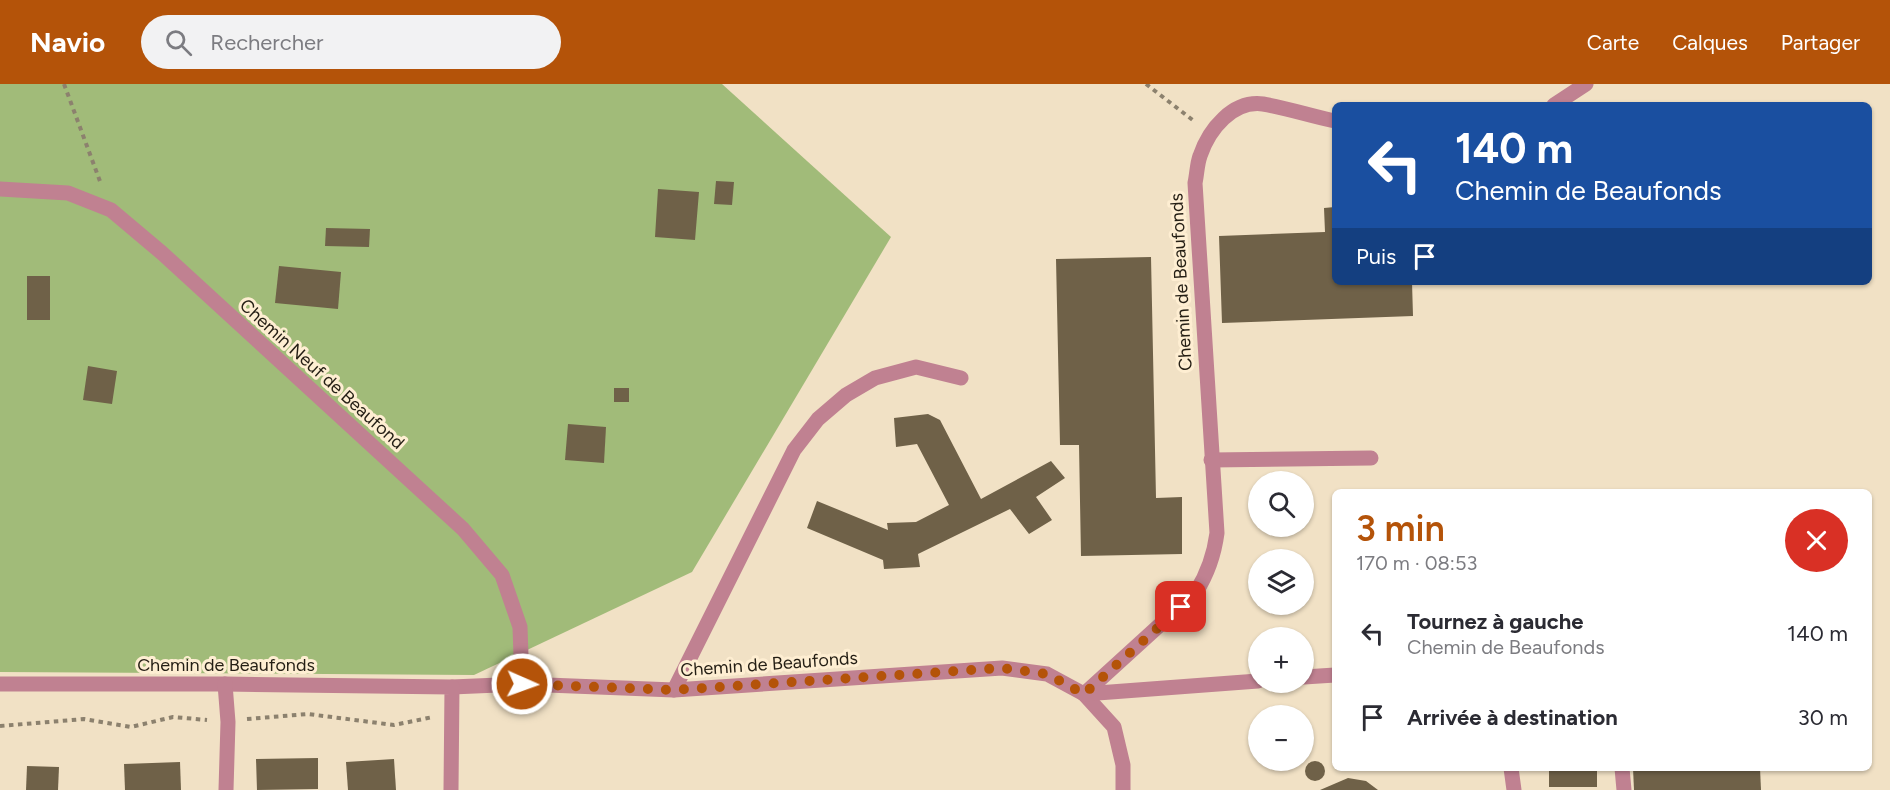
<!DOCTYPE html>
<html lang="fr">
<meta charset="utf-8">
<style>
:root{--surface:#fff;--page:#f2f2f3;--text:#2b2b33;--muted:#7c7c81;--accent:#b45309}
body{margin:0;font-family:Figtree,sans-serif;background:var(--page);color:var(--text);height:100vh;display:flex;flex-direction:column;font-size:22px;white-space:nowrap}
*{box-sizing:border-box;margin:0}
p{font-size:20px;color:var(--muted)}
.icon{flex:none;width:33px;height:33px;fill:none;stroke:currentColor;stroke-width:2;stroke-linecap:round;stroke-linejoin:round}
.map{position:relative;flex:1;overflow:hidden}
.drawer{position:absolute;left:1332px;top:405px;width:540px;height:282px;display:flex;flex-direction:column;background:var(--surface);border-radius:9px;box-shadow:0 2px 4px #0004}
.drawer>*{flex:none}
.hud{position:absolute;left:1332px;top:18px;width:540px;height:183px;border-radius:9px;box-shadow:0 2px 4px #0004;background:#1a4fa0;color:#fff;overflow:hidden}
.fabs{position:absolute;left:1248px;top:387px;display:grid;gap:12px}
.fabs a{display:grid;place-items:center;width:66px;height:66px;border-radius:50%;background:var(--surface);box-shadow:0 2px 4px #0004;font-size:30px}
.pin{position:absolute;display:grid;place-items:center;width:51px;height:51px;color:#fff;margin:-26px;border-radius:12px;box-shadow:0 3px 9px #0006}
.me{position:absolute;width:66px;margin:-33px;rotate:92deg;stroke-linejoin:round;filter:drop-shadow(0 0 4px #0008)}
.turn{display:flex;align-items:center;gap:21px;height:126px;padding:0 24px;font-size:27px}
.turn .icon{width:78px;height:78px;stroke-width:2.5}
.turn b{display:block;font-size:42px;line-height:51px}
.then{display:flex;align-items:center;height:57px;padding:0 24px;background:#0003;gap:12px;font-size:22px}
.round{display:grid;place-items:center;flex:none;width:63px;height:63px;border-radius:32px;background:var(--page)}
.overview{display:flex;align-items:center;justify-content:space-between;height:102px;padding:0 24px}
h1{font-size:36px;font-weight:600;line-height:45px;color:var(--accent)}
ul{padding:0;list-style:none}
li{display:flex;align-items:center;gap:18px;height:84px;padding:0 24px}
li div{flex:1}
li b{display:block;font-size:22px}
li em{font-style:normal}
header{display:flex;align-items:center;gap:36px;box-sizing:border-box;height:84px;padding:0 30px;background:var(--accent);color:#fff}
header strong{font-size:28px}
nav{display:flex;gap:33px;margin-inline-start:auto;font-size:21px}
.search{width:420px;height:54px;background:var(--page);display:flex;align-items:center;gap:15px;box-sizing:border-box;padding:0 21px;border-radius:33px;color:var(--muted);font-size:22px}
.map>svg:first-child{display:block}
</style>
<header>
<strong>Navio</strong>
<div class="search"><svg class="icon" aria-label="search" viewBox="0 0 24 24"><circle cx="10" cy="10" r="6"/><path d="M15 15l6 6"/></svg>Rechercher</div>
<nav><a>Carte</a><a>Calques</a><a>Partager</a></nav>
</header>
<div class="map">
<svg width="1890" height="706" viewBox="0 0 1890 706">
<rect width="100%" height="100%" fill="#f1e1c5"/>
<polygon fill="#a1bb79" points="0,0 722,0 891,153 692,488 474,591 0,588"/>
<g fill="#6f6148">
<polygon points="716,97 734,98 732,121 714,120"/>
<polygon points="658,105 699,108 695,156 655,153"/>
<polygon points="1335,123 1335,198 1412,198 1413,232 1222,239 1219,152 1325,148 1324,124"/>
<polygon points="326,144 370,145 369,163 325,162"/>
<polygon points="1151,173 1156,414 1182,413 1182,470 1081,472 1079,361 1060,361 1056,175"/>
<polygon points="279,182 341,188 338,225 275,219"/>
<rect x="27" y="192" width="23" height="44"/>
<polygon points="88,282 117,287 112,320 83,316"/>
<rect x="614" y="304" width="15" height="14"/>
<polygon points="928,330 940,336 981,415 1051,377 1065,394 1036,413 1052,436 1029,450 1010,425 918,470 920,483 884,485 883,476 807,444 817,417 888,446 887,439 916,438 949,421 917,360 896,363 894,334"/>
<polygon points="568,340 606,343 604,379 565,376"/>
<polygon points="318,674 318,705 257,706 256,675"/>
<polygon points="394,675 396,706 348,706 346,678"/>
<circle cx="1315" cy="687" r="10"/>
<polygon points="180,678 181,706 125,706 124,680"/>
<polygon points="27,682 59,683 58,706 26,706"/>
<rect x="1549" y="684" width="48" height="19"/>
<polygon points="1633,684 1760,684 1761,706 1634,706"/>
<polygon points="1348,694 1366,697 1378,706 1320,706"/>
</g>
<g fill="none" stroke-linecap="round" stroke-linejoin="round">
<g stroke="#8c816e" stroke-width="4" stroke-dasharray="4.5 4.5" stroke-linecap="butt">
<polyline points="64,0 101,100"/>
<polyline points="1146,0 1194,37"/>
<polyline points="247,635 308,630 394,641 433,633"/>
<polyline points="0,642 84,635 131,643 173,633 207,636"/>
</g>
<g stroke="#c08191" stroke-width="15">
<polyline points="1554,21 1586,0"/>
<polyline points="1211,376 1371,374"/>
<polyline points="1304,593 1335,591"/>
<polyline points="452,603 522,600 674,606 1002,584 1047,590 1084,610 1114,643 1123,681 1123,706"/>
<polyline points="674,606 794,366 818,335 846,311 875,294 916,283 961,294"/>
<path d="M1084,610L1196,508C1208,489 1214,472 1217,449L1195,99C1197,90 1197,80 1200,72C1209,45 1233,16 1263,20C1287,24 1311,32 1335,37"/>
<polyline points="1084,610 1258,597"/>
<polyline points="1511,684 1514,706"/>
<polyline points="1622,684 1624,706"/>
</g>
<g stroke="#c08191" stroke-width="15">
<polyline points="0,105 68,109 111,126 162,169 463,445 502,491 520,543 522,600"/>
<polyline points="0,600 225,600 452,603 451,706"/>
<polyline points="225,600 228,638 226,706"/>
</g>
</g>
<g fill="none" stroke-linecap="round" stroke-linejoin="round">
<polyline stroke="#b45309" stroke-width="10" stroke-dasharray="0 18" points="522,600 674,606 1002,584 1047,590 1084,610 1181,523"/>
</g>
<g text-anchor="middle" dominant-baseline="central" stroke-width="6" stroke-linejoin="round" paint-order="stroke">
<g font-size="18" fill="#241e14" stroke="#feeed2">
<text transform="translate(1181 198) rotate(-93)">Chemin de Beaufonds</text>
<text transform="translate(322 290) rotate(42)">Chemin Neuf de Beaufond</text>
<text transform="translate(769 580) rotate(-4)">Chemin de Beaufonds</text>
<text x="226" y="581">Chemin de Beaufonds</text>
</g>
</g>
</svg>
<div class="fabs">
<a><svg class="icon" aria-label="search" viewBox="0 0 24 24"><circle cx="10" cy="10" r="6"/><path d="M15 15l6 6"/></svg></a>
<a><svg class="icon" aria-label="layers" viewBox="0 0 24 24"><path d="M12 4l9 5-9 5-9-5zM3 14l9 5 9-5"/></svg></a>
<a>+</a>
<a>−</a>
</div>
<div class="pin" style="left:1181px;top:523px;background:#d93025"><svg class="icon" aria-label="arrive" viewBox="0 0 24 24"><path d="M6 21V4h12l-3 4 3 4H6"/></svg></div>
<svg class="me" style="left:522px;top:600px" viewBox="-20 -20 40 40"><circle r="17" fill="#b45309" stroke="#fff" stroke-width="3"/><path d="M0-11L8 9 0 5-8 9z" fill="#fff"/></svg>
<div class="hud">
<div class="turn"><svg class="icon" aria-label="left" viewBox="0 0 24 24"><path d="M17 20v-9H6M10 6l-5 5 5 5"/></svg><div><b>140 m</b>Chemin de Beaufonds</div></div>
<div class="then">Puis<svg class="icon" aria-label="arrive" viewBox="0 0 24 24"><path d="M6 21V4h12l-3 4 3 4H6"/></svg></div>
</div>
<section class="drawer">
<div class="overview"><div><h1>3 min</h1><p>170 m · 08:53</p></div><a class="round" style="background:#d93025;color:#fff"><svg class="icon" aria-label="close" viewBox="0 0 24 24"><path d="M6 6l12 12M18 6L6 18"/></svg></a></div>
<ul>
<li><svg class="icon" aria-label="left" viewBox="0 0 24 24"><path d="M17 20v-9H6M10 6l-5 5 5 5"/></svg><div><b>Tournez à gauche</b><p>Chemin de Beaufonds</p></div><em>140 m</em></li>
<li><svg class="icon" aria-label="arrive" viewBox="0 0 24 24"><path d="M6 21V4h12l-3 4 3 4H6"/></svg><div><b>Arrivée à destination</b></div><em>30 m</em></li>
</ul>
</section>
</div>
